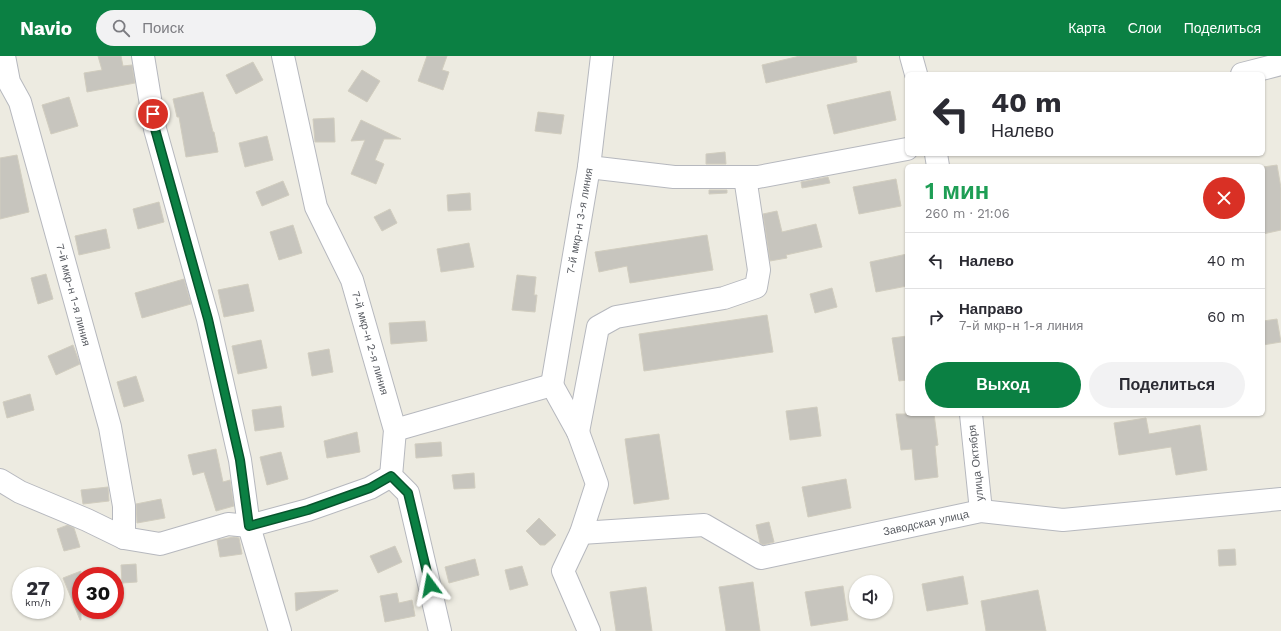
<!DOCTYPE html>
<html lang="ru">
<meta charset="utf-8">
<style>
:root{--surface:#fff;--page:#f2f2f3;--text:#2b2b33;--muted:#7c7c81;--line:#e1e1e2;--accent:#0b8043}
body{margin:0;font-family:"Work Sans",sans-serif;background:var(--page);color:var(--text);height:100vh;display:flex;flex-direction:column;font-size:15px;white-space:nowrap}
*{box-sizing:border-box;margin:0}
p{font-size:13px;color:var(--muted)}
.icon{flex:none;width:22px;height:22px;fill:none;stroke:currentColor;stroke-width:2;stroke-linecap:round;stroke-linejoin:round}
.map{position:relative;flex:1;overflow:hidden}
.details{position:absolute;left:905px;top:108px;width:360px;height:252px;display:flex;flex-direction:column;background:var(--surface);border-radius:6px;box-shadow:0 1px 3px #0004}
.details>*{flex:none}
.banner{position:absolute;left:905px;top:16px;width:360px;height:84px;border-radius:6px;box-shadow:0 1px 3px #0004;background:#fff;color:var(--text);overflow:hidden}
.tools{position:absolute;left:849px;top:519px;display:grid;gap:8px}
.tools a{display:grid;place-items:center;width:44px;height:44px;border-radius:50%;background:var(--surface);box-shadow:0 1px 3px #0004;font-size:20px}
.speed{position:absolute;left:12px;top:511px;display:flex;gap:8px;font-size:20px;font-weight:700;text-align:center}
.speed>*{display:grid;place-content:center;width:52px;height:52px;border-radius:50%;background:var(--surface);box-shadow:0 1px 3px #0004;line-height:1}
.speed small{font-size:10px;font-weight:400}
.speed .limit{border:6px solid #d22;background:#fff;color:#111}
.pin{position:absolute;display:grid;place-items:center;width:34px;height:34px;color:#fff;margin:-17px;border:2px solid #fff;border-radius:50%;box-shadow:0 1px 4px #0007}
.me{position:absolute;width:44px;margin:-22px;rotate:347deg;stroke-linejoin:round;filter:drop-shadow(0 0 3px #0008)}
.turn{display:flex;align-items:center;gap:14px;height:84px;padding:0 20px;font-size:18px}
.turn .icon{width:52px;height:52px;stroke-width:2.5}
.turn b{display:block;font-size:28px;line-height:34px}
.round{display:grid;place-items:center;flex:none;width:42px;height:42px;border-radius:21px;background:var(--page)}
.headline{display:flex;align-items:center;justify-content:space-between;height:68px;padding:0 20px}
h1{font-size:24px;font-weight:600;line-height:30px;color:#1e9e55}
.action{display:flex;gap:8px;margin-top:auto;padding:8px 20px}
.action a{flex:1;height:46px;border-radius:24px;background:var(--accent);color:#fff;font-size:16px;font-weight:600;line-height:46px;text-align:center}
.action a+a{background:var(--page);color:var(--text)}
ul{padding:0;list-style:none}
li{display:flex;align-items:center;gap:12px;height:56px;padding:0 20px;border-top:1px solid var(--line)}
li div{flex:1}
li b{display:block;font-size:15px}
li em{font-style:normal}
header{display:flex;align-items:center;gap:24px;box-sizing:border-box;height:56px;padding:0 20px;background:var(--accent);color:#fff}
header strong{font-size:19px}
nav{display:flex;gap:22px;margin-inline-start:auto;font-size:14px}
.search{width:280px;height:36px;background:var(--page);display:flex;align-items:center;gap:10px;box-sizing:border-box;padding:0 14px;border-radius:22px;color:var(--muted);font-size:15px}
.map>svg:first-child{display:block}
</style>
<header>
<strong>Navio</strong>
<div class="search"><svg class="icon" aria-label="search" viewBox="0 0 24 24"><circle cx="10" cy="10" r="6"/><path d="M15 15l6 6"/></svg>Поиск</div>
<nav><a>Карта</a><a>Слои</a><a>Поделиться</a></nav>
</header>
<div class="map">
<svg width="1281" height="575" viewBox="0 0 1281 575">
<rect width="100%" height="100%" fill="#edebe1"/>
<g fill="#c7c5be" stroke="#d1cdbf">
<polygon points="98,0 121,0 123,10 132,9 135,27 87,36 84,17 102,14"/>
<polygon points="427,0 447,0 442,14 449,16 443,34 418,25"/>
<polygon points="800,0 856,0 857,6 766,27 762,9"/>
<polygon points="253,6 263,24 236,38 226,19"/>
<polygon points="362,14 380,25 367,46 348,35"/>
<polygon points="890,35 896,64 834,78 827,49"/>
<polygon points="203,36 213,76 214,76 218,96 186,101 179,61 177,61 173,43"/>
<polygon points="69,41 78,70 51,78 42,49"/>
<polygon points="538,56 564,59 561,78 535,75"/>
<polygon points="334,62 335,86 315,86 313,63"/>
<polygon points="361,64 401,83 384,83 375,104 384,108 376,128 351,118 365,84 351,85"/>
<polygon points="267,80 273,104 245,111 239,87"/>
<polygon points="725,96 726,108 706,108 706,98"/>
<polygon points="17,99 29,156 0,163 0,102"/>
<polygon points="1277,109 1281,132 1281,174 1263,178 1263,111"/>
<polygon points="828,121 830,127 802,132 801,126"/>
<polygon points="896,123 901,150 859,158 853,131"/>
<polygon points="283,125 289,139 262,150 256,136"/>
<polygon points="709,134 727,134 727,137 709,138"/>
<polygon points="470,137 471,154 448,155 447,139"/>
<polygon points="159,146 164,166 138,173 133,153"/>
<polygon points="390,153 397,167 382,175 374,161"/>
<polygon points="777,155 782,176 816,168 822,191 786,199 787,202 770,205 763,158"/>
<polygon points="293,169 302,197 279,204 270,176"/>
<polygon points="106,173 110,192 79,199 75,180"/>
<polygon points="707,179 713,214 630,227 627,210 599,216 595,196"/>
<polygon points="469,187 474,211 441,216 437,193"/>
<polygon points="907,198 907,230 876,236 870,206"/>
<polygon points="46,218 53,243 38,248 31,222"/>
<polygon points="517,219 536,221 534,239 537,239 535,256 512,254"/>
<polygon points="184,223 191,248 142,262 135,237"/>
<polygon points="248,228 254,255 224,261 218,234"/>
<polygon points="832,232 837,251 815,257 810,238"/>
<polygon points="767,259 773,296 644,315 639,278"/>
<polygon points="1277,263 1281,286 1263,289 1263,265"/>
<polygon points="425,265 427,285 391,288 389,267"/>
<polygon points="907,280 907,324 899,325 892,282"/>
<polygon points="261,284 267,312 238,318 232,290"/>
<polygon points="73,289 80,308 56,319 48,300"/>
<polygon points="329,293 333,316 312,320 308,297"/>
<polygon points="136,320 144,345 124,351 117,326"/>
<polygon points="30,338 34,354 7,362 3,346"/>
<polygon points="281,350 284,371 255,375 252,354"/>
<polygon points="817,351 821,380 790,384 786,355"/>
<polygon points="896,358 934,358 938,389 935,390 938,421 915,424 912,393 901,394"/>
<polygon points="1146,362 1149,378 1200,369 1207,414 1176,419 1171,391 1119,399 1114,367"/>
<polygon points="357,376 360,396 327,402 324,385"/>
<polygon points="659,378 669,443 634,448 625,383"/>
<polygon points="441,386 442,400 416,402 415,388"/>
<polygon points="216,393 223,426 230,424 234,450 216,455 204,416 193,419 188,399"/>
<polygon points="281,396 288,423 267,429 260,401"/>
<polygon points="474,417 475,432 454,433 452,419"/>
<polygon points="846,423 851,452 808,461 802,431"/>
<polygon points="108,431 109,445 83,448 81,434"/>
<polygon points="161,443 165,462 137,467 136,448"/>
<polygon points="539,462 556,479 545,489 540,489 526,475"/>
<polygon points="769,466 774,486 763,489 760,487 756,469"/>
<polygon points="68,469 74,472 80,491 64,495 57,473"/>
<polygon points="234,481 239,482 242,498 220,501 217,484"/>
<polygon points="395,490 402,506 378,517 370,500"/>
<polygon points="1235,493 1236,509 1219,510 1218,494"/>
<polygon points="475,503 479,519 449,527 445,511"/>
<polygon points="136,508 137,526 122,527 121,509"/>
<polygon points="522,510 528,529 510,534 505,514"/>
<polygon points="81,515 81,564 80,564 63,522"/>
<polygon points="963,520 968,548 927,555 922,528"/>
<polygon points="753,526 760,575 726,575 719,531"/>
<polygon points="843,530 848,564 811,570 805,536"/>
<polygon points="646,531 652,575 616,575 610,536"/>
<polygon points="338,534 338,535 296,555 295,537"/>
<polygon points="1038,534 1046,575 986,575 981,545"/>
<polygon points="397,537 399,547 412,544 415,560 385,566 380,540"/>
</g>
<g fill="none" stroke-linecap="round" stroke-linejoin="round">
<g stroke="#b6b8be" stroke-width="24">
<g id="minor">
<polyline points="4,0 9,26 20,46 110,371 124,450 124,482"/>
<polyline points="143,0 155,73 208,263 240,404 249,470 280,575"/>
<polyline points="283,0 316,151 352,224 395,374 391,420 408,437 440,575"/>
<polyline points="911,0 916,18"/>
<polyline points="1242,18 1281,8"/>
<polyline points="936,98 938,110"/>
<polyline points="589,111 674,121 758,121 907,93"/>
<polyline points="552,329 589,111 602,0"/>
<polyline points="552,329 578,376 597,428 581,477 563,515 589,575"/>
<polyline points="971,358 981,455"/>
<polyline points="395,374 552,329"/>
<polyline points="578,376 598,271 616,261 724,242 756,231 759,214 745,121"/>
<polyline points="0,424 20,436 87,464 124,482 160,488 228,468 249,470 308,454 370,432 391,420"/>
<polyline points="581,477 704,469 761,502 981,455 1063,464 1281,443"/>
</g>
</g>
<use href="#minor" stroke="#fff" stroke-width="22"/>
</g>
<g fill="none" stroke-linecap="round" stroke-linejoin="round">
<g stroke="#07532c" stroke-width="10">
<polyline id="route" points="153,58 155,73 208,263 240,404 249,470 308,454 370,432 391,420 408,437 430,529"/>
</g>
<use href="#route" stroke="#0b8043" stroke-width="7"/>
</g>
<g text-anchor="middle" dominant-baseline="central" stroke-width="4" stroke-linejoin="round" paint-order="stroke">
<g font-size="11" fill="#595c62" stroke="#fff">
<text transform="translate(580 165) rotate(-80)">7-й мкр-н 3-я линия</text>
<text transform="translate(73 239) rotate(75)">7-й мкр-н 1-я линия</text>
<text transform="translate(370 287) rotate(74)">7-й мкр-н 2-я линия</text>
<text transform="translate(976 407) rotate(-96)">улица Октября</text>
<text transform="translate(926 467) rotate(-12)">Заводская улица</text>
</g>
</g>
</svg>
<div class="tools">
<a><svg class="icon" aria-label="sound" viewBox="0 0 24 24"><path d="M4 9h4l5-4v14l-5-4H4zM17 9q2 3 0 6"/></svg></a>
</div>
<div class="speed"><div>27<small>km/h</small></div><div class="limit">30</div></div>
<div class="pin" style="left:153px;top:58px;background:#d93025"><svg class="icon" aria-label="arrive" viewBox="0 0 24 24"><path d="M6 21V4h12l-3 4 3 4H6"/></svg></div>
<svg class="me" style="left:430px;top:529px" viewBox="-20 -20 40 40"><path d="M0-17L14 15 0 8-14 15z" fill="#0b8043" stroke="#fff" stroke-width="4"/></svg>
<div class="banner">
<div class="turn"><svg class="icon" aria-label="left" viewBox="0 0 24 24"><path d="M17 20v-9H6M10 6l-5 5 5 5"/></svg><div><b>40 m</b>Налево</div></div>
</div>
<section class="details">
<div class="headline"><div><h1>1 мин</h1><p>260 m · 21:06</p></div><a class="round" style="background:#d93025;color:#fff"><svg class="icon" aria-label="close" viewBox="0 0 24 24"><path d="M6 6l12 12M18 6L6 18"/></svg></a></div>
<ul>
<li><svg class="icon" aria-label="left" viewBox="0 0 24 24"><path d="M17 20v-9H6M10 6l-5 5 5 5"/></svg><div><b>Налево</b></div><em>40 m</em></li>
<li><svg class="icon" aria-label="right" viewBox="0 0 24 24"><path d="M7 20v-9h11M14 6l5 5-5 5"/></svg><div><b>Направо</b><p>7-й мкр-н 1-я линия</p></div><em>60 m</em></li>
</ul>
<div class="action"><a>Выход</a><a>Поделиться</a></div>
</section>
</div>
